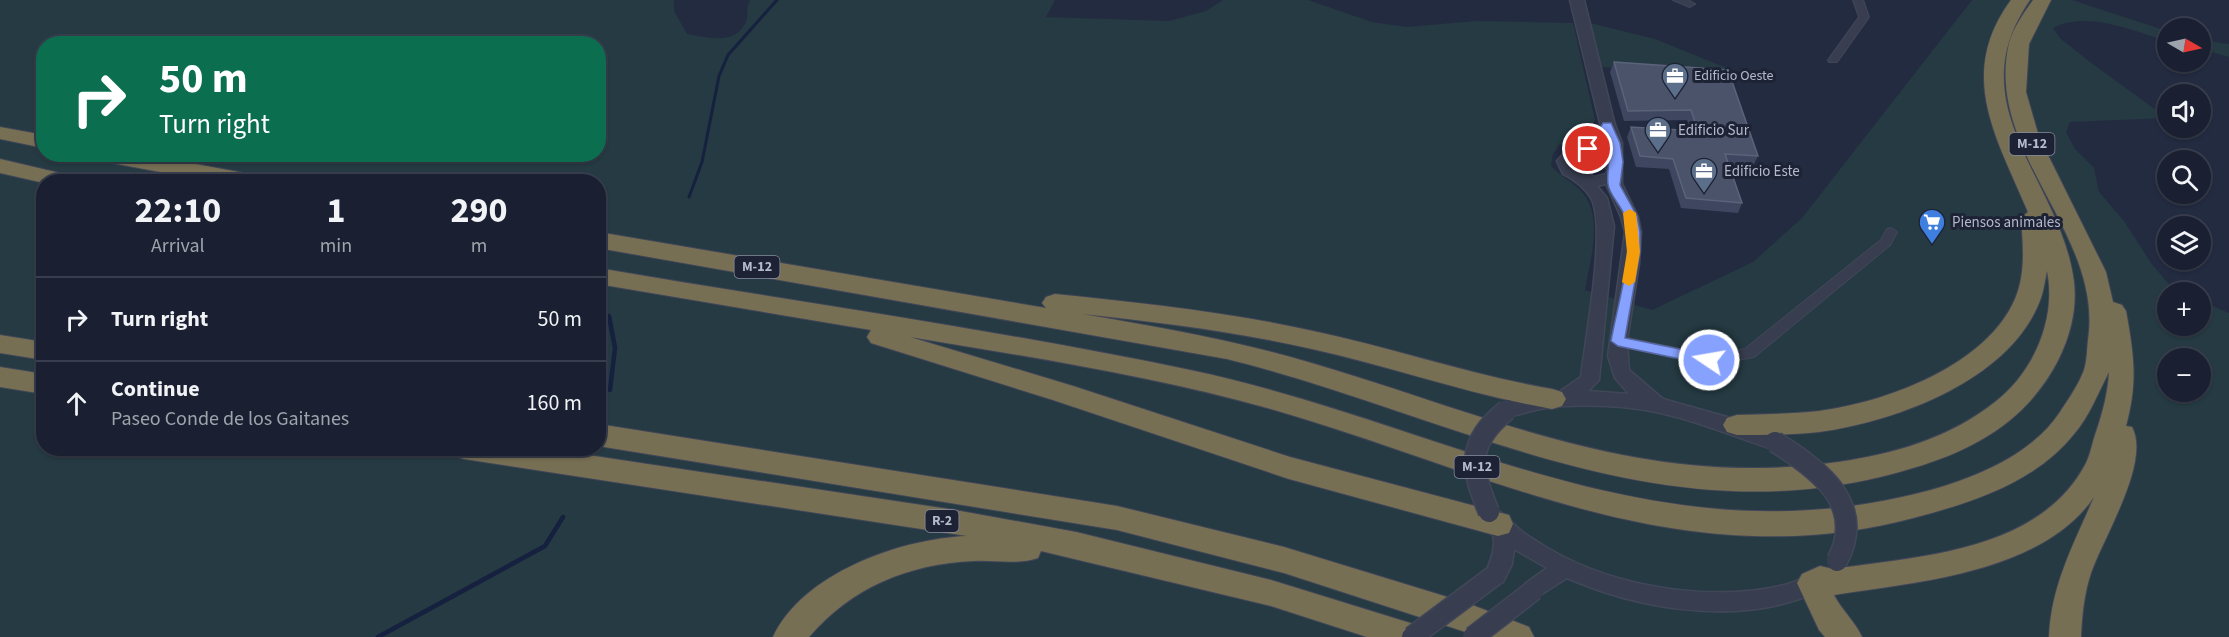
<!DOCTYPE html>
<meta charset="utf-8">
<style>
:root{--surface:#1a2031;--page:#272d3d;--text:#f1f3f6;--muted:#9fa3ab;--line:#383e4d}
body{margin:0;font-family:"Source Sans 3",sans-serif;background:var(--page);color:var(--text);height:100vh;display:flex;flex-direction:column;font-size:22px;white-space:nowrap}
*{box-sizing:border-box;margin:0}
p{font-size:20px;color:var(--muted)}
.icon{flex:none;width:33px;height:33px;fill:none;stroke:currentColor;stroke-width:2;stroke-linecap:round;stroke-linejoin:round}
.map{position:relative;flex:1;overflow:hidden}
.sheet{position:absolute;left:36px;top:174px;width:570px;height:282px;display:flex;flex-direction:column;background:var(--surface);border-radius:24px;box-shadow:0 2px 4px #0004,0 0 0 2px var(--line)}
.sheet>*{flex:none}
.hud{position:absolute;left:36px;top:36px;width:570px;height:126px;border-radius:24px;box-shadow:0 2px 4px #0004,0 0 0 2px var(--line);background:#0b6e4f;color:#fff;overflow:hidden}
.needle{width:39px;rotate:99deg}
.buttons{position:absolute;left:2157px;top:18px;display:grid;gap:12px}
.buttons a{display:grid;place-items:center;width:54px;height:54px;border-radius:50%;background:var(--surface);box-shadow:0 2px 4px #0004,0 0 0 2px var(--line);font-size:30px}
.pin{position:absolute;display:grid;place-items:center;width:51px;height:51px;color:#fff;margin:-26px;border:3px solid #fff;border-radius:50%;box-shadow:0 2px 6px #0007}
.me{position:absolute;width:66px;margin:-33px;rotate:282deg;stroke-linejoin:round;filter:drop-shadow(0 0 4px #0008)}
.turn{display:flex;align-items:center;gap:21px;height:126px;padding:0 24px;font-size:27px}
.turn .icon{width:78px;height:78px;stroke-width:2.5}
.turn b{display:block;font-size:42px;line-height:51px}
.eta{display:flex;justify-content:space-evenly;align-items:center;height:102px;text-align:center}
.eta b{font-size:36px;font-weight:700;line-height:42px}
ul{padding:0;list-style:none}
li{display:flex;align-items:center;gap:18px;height:84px;padding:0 24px;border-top:2px solid var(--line)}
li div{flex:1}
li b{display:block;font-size:22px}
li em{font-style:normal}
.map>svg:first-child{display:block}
</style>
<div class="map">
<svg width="2229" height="637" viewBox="0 0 2229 637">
<rect width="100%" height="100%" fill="#232b41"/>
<g fill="#253a42" fill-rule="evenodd">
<path d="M0,0H674V11L687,34C707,37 735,46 746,22C749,15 745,8 750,0H1055L1046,17L1169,21L1206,11L1223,0H1308L1372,22L1406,27L1476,21L1573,23L1595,120L1585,141L1559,145L1553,154L1551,166C1560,176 1571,181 1580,190C1605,215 1590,260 1585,290L1652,310L1753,262L1802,218L1972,0H2072L2167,31V41C2134,31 2085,10 2053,28L2061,39L2090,62L2167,118L2070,122L2066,132L2075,149L2094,168L2099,192L2124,221L2151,263L2173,289L2181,292H2168V326H2200L2201,301L2229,313V637H0ZM44,44H598V154H44ZM44,182H598V448H44ZM2168,358H2200V392H2168Z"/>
<polygon points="1590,23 1655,39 1734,71 1728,75 1601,67"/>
<polygon points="2200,40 2229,44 2229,57 2201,49"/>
</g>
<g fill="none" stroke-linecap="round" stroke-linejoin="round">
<polyline stroke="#16203f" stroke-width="3" points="689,197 702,162 719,76 728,55 777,0"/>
<g stroke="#16203f" stroke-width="4.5">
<polyline points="609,316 615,348 610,390"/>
<polyline points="378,637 545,546 563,517"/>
</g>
<g stroke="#414759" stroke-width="2">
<g id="minor">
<polygon points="1673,0 1688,0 1695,4 1690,7"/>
<polygon points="1853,0 1863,0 1869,17 1837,62 1829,62 1828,60 1859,17"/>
<polygon points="1891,228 1897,232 1890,245 1754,357 1709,365 1618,346 1611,341 1618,336 1709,355 1745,349 1881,240 1887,229"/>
</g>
</g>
<g stroke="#414759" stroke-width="3">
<g id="tertiary">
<path d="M1570,0H1584L1615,125L1622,143V184L1638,217L1641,232L1639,264L1627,341L1629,370L1663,399L1752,424L1782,437L1785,442L1782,447L1775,450C1716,431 1670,408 1605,406C1584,405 1562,405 1540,409C1527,411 1513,419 1500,415L1497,410L1500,405L1507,403L1559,392L1581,377C1585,340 1607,227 1591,198C1584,187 1575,180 1563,174L1557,161C1570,144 1588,146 1607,152ZM1579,157L1597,159L1608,170L1606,174L1595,177L1576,168L1573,162ZM1606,184L1621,217L1625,232L1608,356L1615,378L1629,394L1588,391L1599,380L1614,226L1607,198L1597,186Z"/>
<path d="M1492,508C1505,512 1513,525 1524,533C1533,539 1542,545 1551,550C1617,588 1714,603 1788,584C1801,580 1810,573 1822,569L1830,571L1833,578C1827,590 1812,595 1799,599C1727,624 1636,608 1567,578L1534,599L1526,597L1523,590L1526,583L1547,568L1514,549L1512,564L1503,582L1495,584L1487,582L1484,575C1491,562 1499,543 1490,528C1488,523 1484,521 1482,516L1485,510Z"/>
</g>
</g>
<g stroke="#404658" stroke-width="2">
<g id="motorway">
<path d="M2011,0H2030C1956,107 2061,179 2074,282C2080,334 2049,389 2009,421C1972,451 1925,466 1880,477C1648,533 1446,413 1227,359L598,248V232L1046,308L1042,303L1046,297L1055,294C1141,303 1228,312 1313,331C1393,348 1471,375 1552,389L1562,392L1566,399L1562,406L1552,409C1471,395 1393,367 1312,349C1237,332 1159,322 1082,314C1158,327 1234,340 1308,362C1490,415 1641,490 1838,462C1894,454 1950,438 1995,402C2033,373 2057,319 2047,271C2045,280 2044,289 2041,298C2012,379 1898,421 1819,432C1792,435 1764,435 1737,435L1727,432L1723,425L1727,418L1737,415C1764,414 1792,414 1819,411C1886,402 1986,366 2015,299C2026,273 2023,245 2021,218L2028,212C1997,138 1956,75 2011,0Z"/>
<path d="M2033,0H2051L2029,44L2026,92L2039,137L2106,272L2113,302L2122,305L2126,311C2134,355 2138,382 2126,426L2132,427C2151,462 2103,538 2091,573C2084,594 2082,615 2081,637H2049C2051,585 2074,544 2094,497C2042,573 1917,582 1834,595C1842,611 1855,621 1862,637H1825L1819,630L1797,583L1802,574L1820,566L1833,569C1919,556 2038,552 2085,465C2090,456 2092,444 2095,435C2102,415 2108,393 2109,372C2098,393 2089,417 2074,434C2036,482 1973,502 1917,517C1682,581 1488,471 1271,409C1153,376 1031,357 910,337L1073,386L1290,457L1509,515L1513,524L1509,533L1498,536L1289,479L1053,400L871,343L867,337L871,330L598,284V268C796,302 994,329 1190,370C1446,424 1655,563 1927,491C1974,478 2032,455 2060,412C2068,400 2079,384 2084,370C2087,361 2087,349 2088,340C2104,233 1984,153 2009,43C2013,28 2024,13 2033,0Z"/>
<polygon points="0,127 44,135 44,148 0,139"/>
<polygon points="90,154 141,154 255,175 263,177 266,182 214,182 101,161 93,159"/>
<polygon points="0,159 77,177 80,182 44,183 0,173"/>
<polygon points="0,335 44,342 44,360 0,353"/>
<polygon points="0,367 44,374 44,394 0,387"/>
<polygon points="598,424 1117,506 1284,547 1467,603 1529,627 1534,637 1481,637 1284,573 1117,530 598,446"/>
<path d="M450,448H541L955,510L1076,532L1271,580L1423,627L1428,637H1367L1271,606L1041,551L1038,558C1018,565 995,560 974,561C908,564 852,587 809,637H773C803,573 900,539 967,536L464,459L454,456Z"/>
</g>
</g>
<use href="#minor" fill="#383e50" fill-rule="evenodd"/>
<use href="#tertiary" fill="#383e50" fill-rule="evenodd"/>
<use href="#motorway" fill="#776f54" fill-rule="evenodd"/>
<g stroke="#414759" stroke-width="23" stroke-linecap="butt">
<g id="tertiary-bridge">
<path d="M1775,442C1819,469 1867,505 1837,561"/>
<path d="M1489,512C1470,468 1466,442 1507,410"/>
<polyline points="1412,637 1495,575"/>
<polyline points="1473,637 1534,590"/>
</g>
</g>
<use href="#tertiary-bridge" stroke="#383e50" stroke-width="20"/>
</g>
<polygon fill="#3e475f" points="1614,62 1728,70 1758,156 1753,166 1729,165 1742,203 1738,213 1681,208 1669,169 1636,167 1627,137 1631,127 1691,131 1687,120 1624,121 1610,72"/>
<polygon fill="#4b536b" stroke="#5b637a" stroke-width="1.5" points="1614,62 1728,70 1758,156 1725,154 1742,203 1686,198 1673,159 1640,156 1631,127 1698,131 1691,110 1628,111"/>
<path fill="#86a1fe" stroke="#5769a5" stroke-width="1.5" d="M1603,123H1611L1620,143L1623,162L1620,185L1637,216L1640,232V252L1625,338L1709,355L1716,360L1714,364L1709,365L1618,346L1611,341C1617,306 1635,252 1625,217C1622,206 1609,195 1608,184C1606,167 1613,156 1606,138L1593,152L1583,149L1595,137Z"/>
<polygon fill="#f59e0b" points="1630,209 1636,213 1640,252 1635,282 1629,286 1622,282 1627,252 1623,213"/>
<defs>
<g id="office-pin" transform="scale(1.35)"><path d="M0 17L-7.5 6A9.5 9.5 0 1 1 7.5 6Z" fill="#5c6f8a" stroke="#1d2335"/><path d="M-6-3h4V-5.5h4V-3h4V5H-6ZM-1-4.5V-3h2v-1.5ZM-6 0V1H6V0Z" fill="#fff"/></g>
<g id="supermarket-pin" transform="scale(1.35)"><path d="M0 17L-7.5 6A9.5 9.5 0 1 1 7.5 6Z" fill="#3f7fe0" stroke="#1d2335"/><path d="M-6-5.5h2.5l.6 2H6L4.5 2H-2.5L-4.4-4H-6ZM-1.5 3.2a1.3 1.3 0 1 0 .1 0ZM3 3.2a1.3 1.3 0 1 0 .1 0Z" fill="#fff"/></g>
</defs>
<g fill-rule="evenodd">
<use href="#office-pin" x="1675" y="76"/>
<use href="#office-pin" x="1658" y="130"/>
<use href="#office-pin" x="1704" y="171"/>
<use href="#supermarket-pin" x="1932" y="222"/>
</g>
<g text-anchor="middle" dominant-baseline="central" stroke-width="6" stroke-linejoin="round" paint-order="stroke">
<g font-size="14" fill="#b4b9cb" stroke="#1d2335" text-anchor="start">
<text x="1694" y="76">Edificio Oeste</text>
</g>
<g fill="#1d2335" stroke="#878c9e" stroke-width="1.5">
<rect x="2009.5" y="133" width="45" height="22" rx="4.5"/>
<rect x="734.5" y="256" width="45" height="22" rx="4.5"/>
<rect x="1454.5" y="456" width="45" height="22" rx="4.5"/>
<rect x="925.5" y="510" width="33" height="22" rx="4.5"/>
</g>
<g font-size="14" font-weight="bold" fill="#b4b9cb">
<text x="2032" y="144">M-12</text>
<text x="757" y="267">M-12</text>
<text x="1477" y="467">M-12</text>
<text x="942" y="521">R-2</text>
</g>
<g font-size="15" fill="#b4b9cb" stroke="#1d2335" text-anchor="start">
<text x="1678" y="130">Edificio Sur</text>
<text x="1724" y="171">Edificio Este</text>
<text x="1952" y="222">Piensos animales</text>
</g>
</g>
</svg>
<div class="buttons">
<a><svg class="needle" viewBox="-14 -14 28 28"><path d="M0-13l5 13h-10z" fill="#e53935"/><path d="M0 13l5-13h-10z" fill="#9fa3ab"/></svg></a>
<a><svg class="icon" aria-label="sound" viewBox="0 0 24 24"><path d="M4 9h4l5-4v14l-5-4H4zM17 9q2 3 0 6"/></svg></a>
<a><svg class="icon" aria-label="search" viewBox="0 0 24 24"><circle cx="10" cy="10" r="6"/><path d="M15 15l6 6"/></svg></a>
<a><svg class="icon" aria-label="layers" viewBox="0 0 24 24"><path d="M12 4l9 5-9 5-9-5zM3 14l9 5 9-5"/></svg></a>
<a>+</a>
<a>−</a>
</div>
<div class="pin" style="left:1588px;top:149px;background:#d93025"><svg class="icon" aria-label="arrive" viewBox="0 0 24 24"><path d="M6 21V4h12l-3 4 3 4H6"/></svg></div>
<svg class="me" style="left:1709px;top:360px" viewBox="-20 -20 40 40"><circle r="17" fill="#86a1fe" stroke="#fff" stroke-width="3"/><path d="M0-11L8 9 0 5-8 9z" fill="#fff"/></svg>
<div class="hud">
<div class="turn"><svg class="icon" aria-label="right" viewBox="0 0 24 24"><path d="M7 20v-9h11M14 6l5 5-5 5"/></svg><div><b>50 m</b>Turn right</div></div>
</div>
<section class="sheet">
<div class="eta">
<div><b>22:10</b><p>Arrival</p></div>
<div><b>1</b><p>min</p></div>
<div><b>290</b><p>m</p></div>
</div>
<ul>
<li><svg class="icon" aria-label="right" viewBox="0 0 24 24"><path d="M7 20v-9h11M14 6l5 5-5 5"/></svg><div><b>Turn right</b></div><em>50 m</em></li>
<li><svg class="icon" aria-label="ahead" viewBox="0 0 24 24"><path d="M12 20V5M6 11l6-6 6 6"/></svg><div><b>Continue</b><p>Paseo Conde de los Gaitanes</p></div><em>160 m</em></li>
</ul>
</section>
</div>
